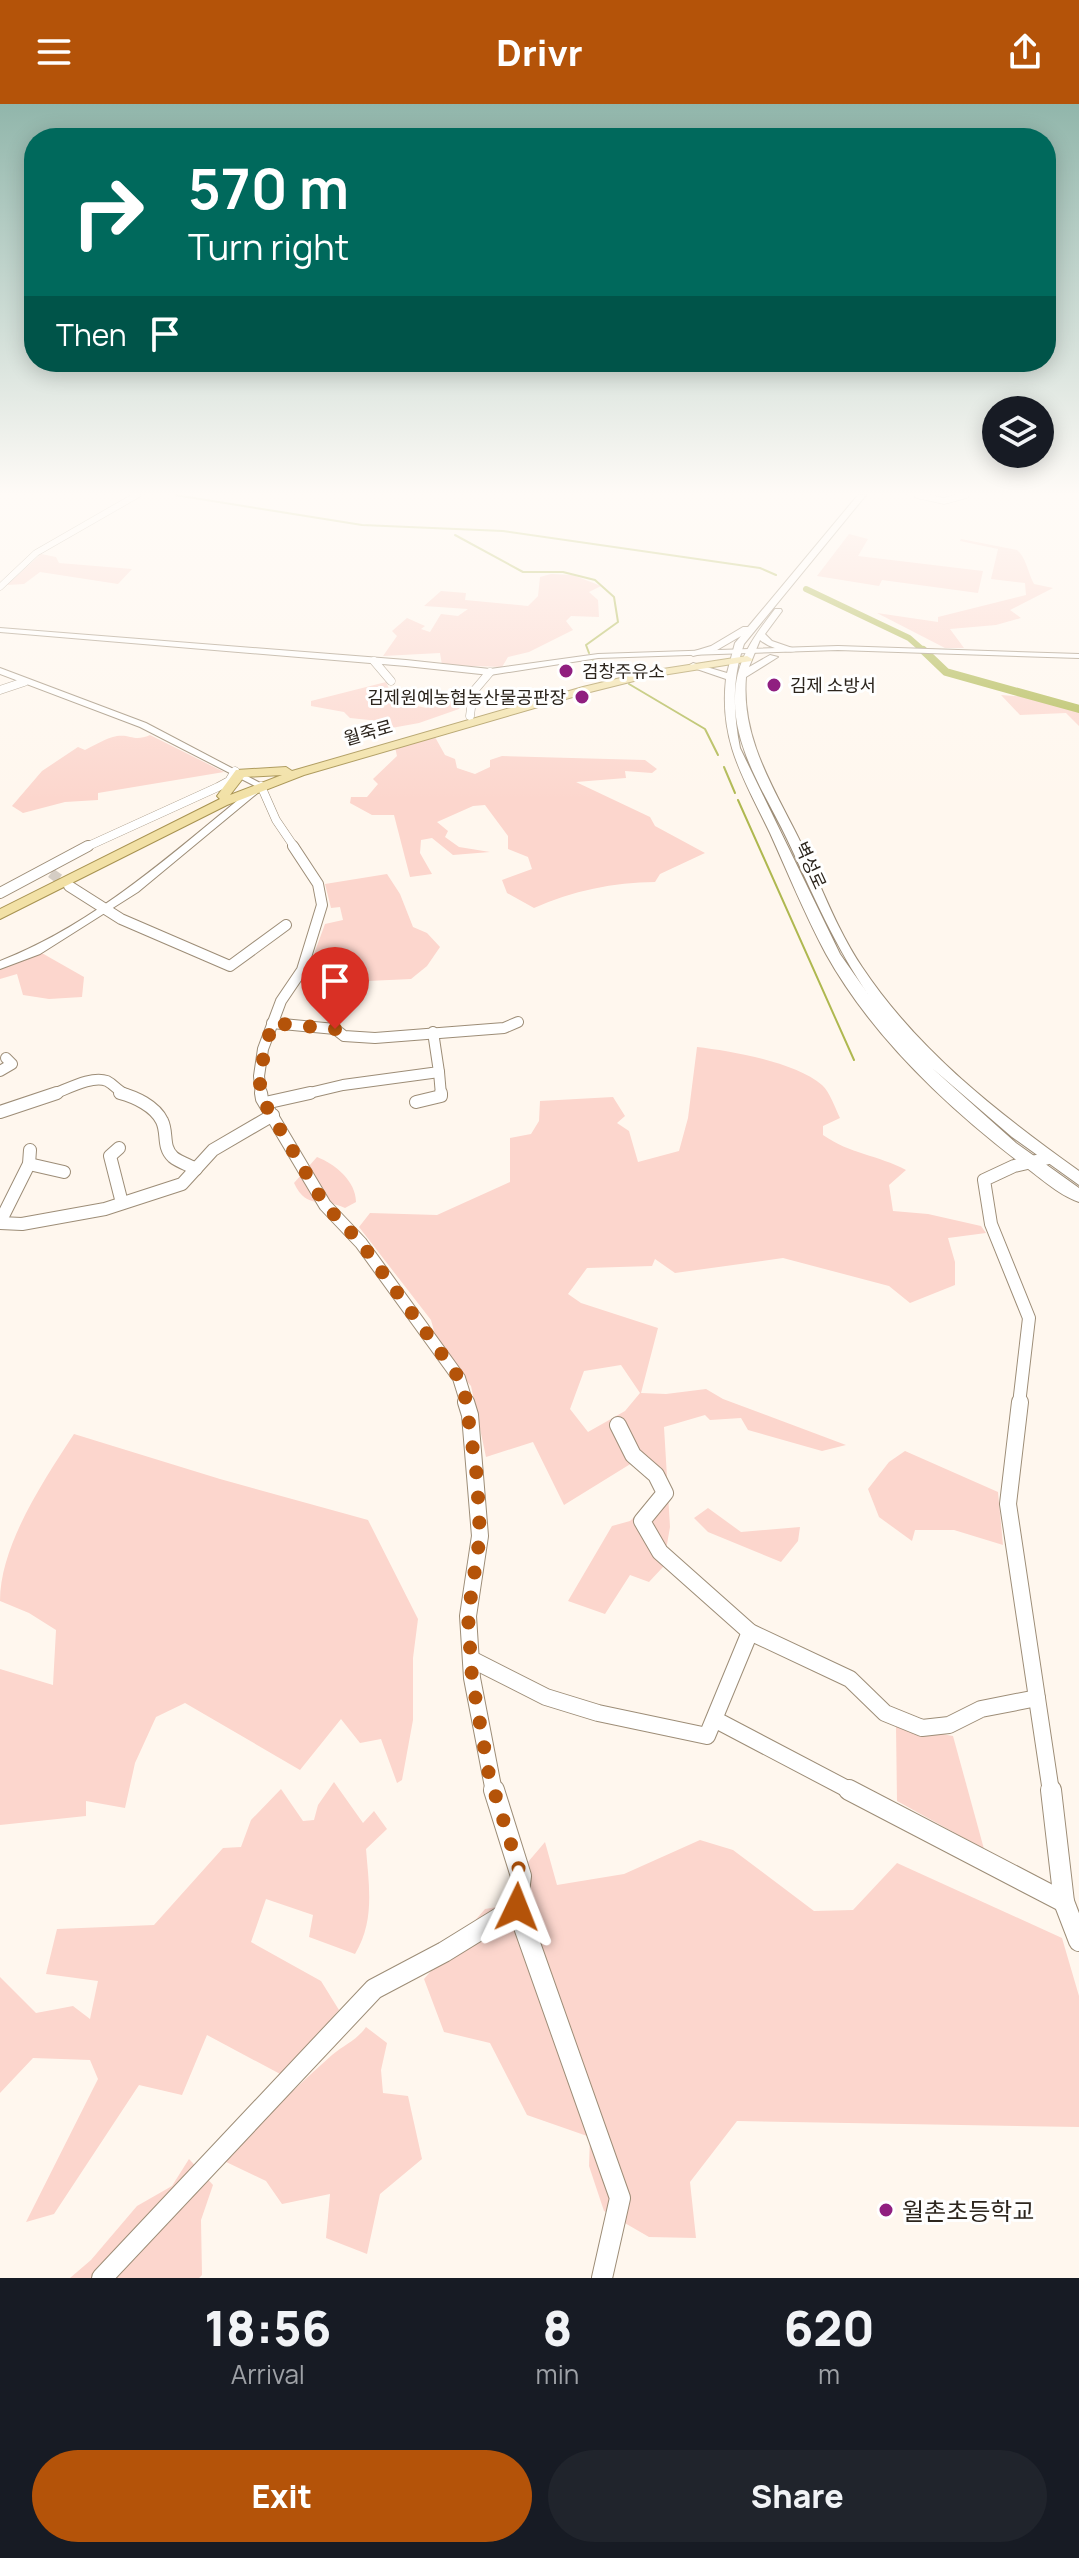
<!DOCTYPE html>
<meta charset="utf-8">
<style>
:root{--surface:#171b24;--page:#20242c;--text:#f1f3f6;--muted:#9ea1a6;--accent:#b45309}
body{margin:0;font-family:Manrope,"Noto Sans KR",sans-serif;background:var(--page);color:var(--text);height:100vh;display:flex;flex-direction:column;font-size:30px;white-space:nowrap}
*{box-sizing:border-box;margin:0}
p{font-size:26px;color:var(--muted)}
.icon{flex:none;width:44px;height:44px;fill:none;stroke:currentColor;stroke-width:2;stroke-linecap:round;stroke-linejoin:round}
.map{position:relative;height:2174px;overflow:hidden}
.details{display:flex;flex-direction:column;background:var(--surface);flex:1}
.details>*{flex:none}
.banner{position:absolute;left:24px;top:24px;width:1032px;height:244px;border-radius:32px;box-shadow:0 4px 20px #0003;background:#00695c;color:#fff;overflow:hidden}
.fabs{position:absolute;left:982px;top:292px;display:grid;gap:16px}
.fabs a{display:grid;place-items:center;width:72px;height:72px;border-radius:50%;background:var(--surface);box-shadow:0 4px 20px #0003;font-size:40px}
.pin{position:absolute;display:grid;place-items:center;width:68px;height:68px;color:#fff;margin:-82px -34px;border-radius:50% 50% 50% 0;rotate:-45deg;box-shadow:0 0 8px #0007}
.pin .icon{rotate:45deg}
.me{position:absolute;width:88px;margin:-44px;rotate:2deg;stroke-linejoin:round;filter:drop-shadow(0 0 6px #0008)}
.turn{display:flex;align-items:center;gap:28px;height:168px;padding:0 32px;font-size:36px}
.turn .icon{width:104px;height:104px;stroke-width:2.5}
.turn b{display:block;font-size:56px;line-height:68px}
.then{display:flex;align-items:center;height:76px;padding:0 32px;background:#0003;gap:16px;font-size:30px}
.eta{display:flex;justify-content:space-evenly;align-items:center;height:136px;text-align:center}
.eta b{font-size:48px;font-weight:800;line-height:56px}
.primary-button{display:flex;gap:16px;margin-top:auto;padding:16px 32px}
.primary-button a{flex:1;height:92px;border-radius:48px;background:var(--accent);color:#fff;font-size:32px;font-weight:800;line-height:92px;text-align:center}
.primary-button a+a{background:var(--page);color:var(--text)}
header{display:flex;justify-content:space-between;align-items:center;height:104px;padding:0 32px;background:var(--accent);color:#fff;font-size:36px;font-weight:800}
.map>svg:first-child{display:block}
</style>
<header><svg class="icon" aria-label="menu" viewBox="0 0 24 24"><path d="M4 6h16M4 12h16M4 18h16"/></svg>Drivr<svg class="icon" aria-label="share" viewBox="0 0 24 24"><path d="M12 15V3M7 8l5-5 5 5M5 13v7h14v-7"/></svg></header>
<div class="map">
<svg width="1079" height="2174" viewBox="0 0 1079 2174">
<rect width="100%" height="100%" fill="#fff7ee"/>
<g fill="#fcd6cd" fill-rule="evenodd">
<polygon points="849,430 868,435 858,452 983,467 978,489 882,476 879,482 817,472"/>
<path d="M961,435L1017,446C1026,453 1028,469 1034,480L1053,484L1010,506L1021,514L996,521L950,525L964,544H945L877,509L938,518V513L1026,491L1025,479L991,475L998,445L960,437Z"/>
<polygon points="41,450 56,453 59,459 132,465 118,480 40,468 24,480 7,481"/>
<polygon points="551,470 573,471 601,482 589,488 598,496 599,513 571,512 566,517 573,526 529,548 508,553 502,563 442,561 440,549 383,552 397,532 392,527 407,514 425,522 421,525 430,528 441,510 458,512 468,505 424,502 441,487 466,489 465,496 528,502 538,492 540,473"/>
<polygon points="386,578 390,587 400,590 393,596 426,604 440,597 463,598 459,605 419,619 386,625 379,617 350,614 344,608 311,602 311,597"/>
<polygon points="1001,591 1028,593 1079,608 1079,622 1066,609 1020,611"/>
<path d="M150,631L224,668L98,689V696L65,698L23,709L12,702L42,667L78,643L85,646C95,641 106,634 117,632C131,630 134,638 150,631Z"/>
<path d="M435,633L445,651L455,655L457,664L475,670L490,663V656L502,652L645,656L657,665L652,669L625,667L626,674L576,678L650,713L655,722L705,749L660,770L655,778C614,778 572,787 534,804L507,789L502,776L532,765L528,753L508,745V732L485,701L473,702L437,718L448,727L445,733L459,743L490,748L453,751L432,734L421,736L420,749L432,770L410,773L394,711H372L350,699L351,693H367L378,680L373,675L397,652L395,643Z"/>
<polygon points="387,770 400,790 413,823 427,829 440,843 427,862 411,875 303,880 325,820 343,816 340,803 331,804 325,780"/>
<polygon points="40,848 84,873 82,893 49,895 23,891 17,870 0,875 0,863"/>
<path d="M697,943C731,947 795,958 822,981C830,988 835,1004 840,1014L823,1022V1031C850,1050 878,1051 906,1066L889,1081L893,1107L928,1110L981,1122L986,1129L948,1134L955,1158V1181L910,1199L889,1182L783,1154L675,1169L655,1155L652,1162L587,1164L568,1190L581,1199L658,1224L641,1289L666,1290L706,1285L723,1295L846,1341L822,1347L748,1326L741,1314L710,1316L705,1311L664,1323L670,1423L663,1463L649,1478L630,1471L605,1510L568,1497L612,1422L630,1417L659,1389L649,1371L632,1359L564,1401L533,1338L486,1353L471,1282L439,1245L431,1216L359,1123L370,1109L437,1111L510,1078V1034L531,1030L539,1017L540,997L613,993L625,1012L617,1019L629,1027L638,1058L679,1047L688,1014ZM621,1261L640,1289L625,1307L588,1328L570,1305L584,1267Z"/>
<path d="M317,1053C335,1060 356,1077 356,1098L345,1104C323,1093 307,1107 294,1079Z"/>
<path d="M74,1330L220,1375L368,1416L418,1515L413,1554V1616L402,1676L397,1679L381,1635L360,1639L341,1615L300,1666L185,1599L156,1613L135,1659L125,1704L86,1697V1712L0,1721V1565L53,1581L56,1526L29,1509L0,1497C0,1441 44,1376 74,1330Z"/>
<polygon points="905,1347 998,1388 1003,1441 954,1426 915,1426 912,1437 879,1413 868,1385 889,1358"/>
<polygon points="708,1404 741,1428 800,1423 798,1437 781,1458 708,1428 694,1414"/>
<polygon points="896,1622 953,1632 984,1745 897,1697"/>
<path d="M334,1678L363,1719L374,1707L387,1725L366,1745C369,1782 375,1817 355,1850L309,1833L313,1811L266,1795L251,1838L321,1877L339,1906L282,1971L207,1931L182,1991L139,1981L54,2110L26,2118L98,1975L90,1956L33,1954L0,1989V1873L36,1909L73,1902L90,1915L98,1877L46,1870L57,1825L154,1821L223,1744L241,1743L251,1716L281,1685L303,1717L314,1716L318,1701Z"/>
<polygon points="700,1736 733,1746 814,1807 853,1806 897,1759 1062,1834 1079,1892 1079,2023 737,2017 690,2078 696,2134 649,2133 604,2107 589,2062 590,2033 527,2011 490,1939 444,1928 424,1875 485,1805 527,1798 528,1758 545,1738 557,1781 624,1770"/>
<path d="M366,1923L387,1939L381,1966L383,1989L408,1992L422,2055L380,2090L367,2150L326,2134L330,2090L282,2100L266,2077L222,2056C258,2020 294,1985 332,1951C344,1941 357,1936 366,1923Z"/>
<polygon points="189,2055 213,2081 201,2116 202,2171 199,2174 70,2174 91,2156 137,2102 172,2082"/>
</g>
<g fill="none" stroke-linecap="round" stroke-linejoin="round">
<g stroke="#afb850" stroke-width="2">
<polyline points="175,391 362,421 503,427 760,464 776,471"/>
<polyline points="455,431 523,468 563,468 595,476 614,493 618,518 586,541 589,549"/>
<polyline points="593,556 609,568"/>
<polyline points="629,580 705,625 718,651"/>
<polyline points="724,663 735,689"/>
<polyline points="738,696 854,956"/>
</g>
<polyline stroke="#afb850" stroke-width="6" points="806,485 909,534 925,548"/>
<polyline stroke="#afb850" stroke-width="8" points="923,546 946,568 1079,605"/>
<polyline stroke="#d5cdc4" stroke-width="10" stroke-dasharray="10 5" stroke-linecap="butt" points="51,769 69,782"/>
<g stroke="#9d8d77" stroke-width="7">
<g id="minor-far5">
<polyline points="917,391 944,397 966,391"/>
<polyline points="0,483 36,449 137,391"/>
</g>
</g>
<g stroke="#9d8d77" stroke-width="9">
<g id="minor-far4">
<polyline points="374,557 391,577"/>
<polyline points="0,586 24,578"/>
<polyline points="470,612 473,588 490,568"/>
<polyline points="261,682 276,716 295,744"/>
<polyline points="84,744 218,683 229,677 235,667"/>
</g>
</g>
<g stroke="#9d8d77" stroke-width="12">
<g id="minor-far3">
<polyline points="69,782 121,815 230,862 286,821"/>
<polyline points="0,789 88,742"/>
<polyline points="272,919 335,925 344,932 375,934 504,924 518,918"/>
<polyline points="0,967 12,960 6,954"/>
<polyline points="439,968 441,991"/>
<path d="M51,991C66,986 91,971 107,977C115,981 118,988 128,991"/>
<polyline points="261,991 259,972 263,945 281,897 302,866 322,801 318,780 293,742"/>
<polyline points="301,991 343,981 439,968 433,928"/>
</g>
</g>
<g stroke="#9d8d77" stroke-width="14">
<g id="minor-far2">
<path d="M120,989C135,993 155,1002 162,1017C168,1029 162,1043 173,1053C179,1058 189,1061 196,1065"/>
<polyline points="261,989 262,995 325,1101 361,1139 459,1274 467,1300"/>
<polyline points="416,998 441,992 441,989"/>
<polyline points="265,999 310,989"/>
<polyline points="0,1008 57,989"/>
<polyline points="119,1044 110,1052 122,1099"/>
<polyline points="29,1060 64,1068"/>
<polyline points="0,1118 29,1060 30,1046"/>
<polyline points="0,1119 22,1120 105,1105 182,1080 213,1046 273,1011"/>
<polyline points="1019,1300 1029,1214 991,1120 984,1076 1014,1062 1049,1054"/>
</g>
</g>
<g stroke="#9d8d77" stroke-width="18">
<g id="minor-far1">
<polyline points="466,1298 470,1311 480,1432 468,1512 472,1574 494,1688"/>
<polyline points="1020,1298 1008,1400 1051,1688"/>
<polyline points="618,1321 633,1351 656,1371 665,1389 642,1417 660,1448 750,1528 850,1575 885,1609 922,1624 949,1621 981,1605 1037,1594"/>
<polyline points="471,1555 546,1593 598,1609 707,1632 750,1528"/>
<polyline points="716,1616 853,1688"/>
</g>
</g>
<g stroke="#9d8d77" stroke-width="22">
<g id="minor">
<polyline points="849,1686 1064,1798"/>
<polyline points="1051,1686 1064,1798 1079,1837"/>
<polyline points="517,1803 620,2094 602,2174"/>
<polyline points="102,2174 374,1885 444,1848 517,1803 521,1772 494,1686"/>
</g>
</g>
<g stroke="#9d8d77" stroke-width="2">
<g id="tertiary">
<polygon points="0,524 406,556 490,565 598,550 838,542 1079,550 1079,554 838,546 598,554 490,571 406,562 0,528"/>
<path d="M0,564L146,619L266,682L138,788L40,850L0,865V857C96,820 175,747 255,682L140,623L0,570Z"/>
</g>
</g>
<g stroke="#9d8d77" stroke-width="2">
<path id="secondary" d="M858,391H866L744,540C732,574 733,608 740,644L840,850L870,893C835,843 813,790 787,735C766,691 733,644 735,592C736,556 754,532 775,505H781L782,507L765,530L772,537L798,546C789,551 768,543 760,536L749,563L770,551L778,553L746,573C741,633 772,681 798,733C819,776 835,823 862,863C918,947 998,1009 1079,1067V1081L1012,1033L932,964L1016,1039L1079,1084V1098C1058,1091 1037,1071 1019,1058C946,1002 871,931 826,850C805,811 788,769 770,729C744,675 719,637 726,575L688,562L693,559L727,569L735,539L741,532L717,546L693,552L688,549L711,542L743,523H748Z"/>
</g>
<g stroke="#a79250" stroke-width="2">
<path id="primary" d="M747,552L752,555L751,557L650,573L590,588L304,671L227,701L0,815V805L220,695L217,692L236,666L286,663L292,667L583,583L650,567ZM282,671L230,691L244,673Z"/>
</g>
<use href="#minor-far5" stroke="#fff" stroke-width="6"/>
<use href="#minor-far4" stroke="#fff" stroke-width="8"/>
<use href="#minor-far3" stroke="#fff" stroke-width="10"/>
<use href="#minor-far2" stroke="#fff" stroke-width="12"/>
<use href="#minor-far1" stroke="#fff" stroke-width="16"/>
<use href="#minor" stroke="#fff" stroke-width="20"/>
<use href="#tertiary" fill="#fff" fill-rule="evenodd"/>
<use href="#secondary" fill="#fff" fill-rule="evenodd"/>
<use href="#primary" fill="#f2e1a6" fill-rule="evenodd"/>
</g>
<linearGradient id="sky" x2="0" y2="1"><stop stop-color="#91b6ab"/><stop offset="0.56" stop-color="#fffbf7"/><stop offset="1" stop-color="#fffbf7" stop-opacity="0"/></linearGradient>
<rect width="1079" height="696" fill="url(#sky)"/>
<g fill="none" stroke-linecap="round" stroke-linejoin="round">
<polyline stroke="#b45309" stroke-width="14" stroke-dasharray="0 25.2" points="335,925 272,919 259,972 262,995 325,1101 361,1139 449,1260 459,1274 465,1292 477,1373 480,1432 468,1512 472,1574 489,1671 521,1772 517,1803"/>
</g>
<g fill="#901f80" stroke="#fff" stroke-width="3">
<circle cx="566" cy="567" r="8"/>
<circle cx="774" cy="581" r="8"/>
<circle cx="582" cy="593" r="8"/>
<circle cx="886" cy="2106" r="8"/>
</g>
<g text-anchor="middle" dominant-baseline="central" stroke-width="6" stroke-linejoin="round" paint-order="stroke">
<g font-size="18" fill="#2c251d" stroke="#fff" text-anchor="start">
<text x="582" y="567">검창주유소</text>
<text x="790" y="581">김제 소방서</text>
<text x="566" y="593" text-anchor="end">김제원예농협농산물공판장</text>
</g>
<g font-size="18" fill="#2c251d" stroke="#fff">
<text transform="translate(368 628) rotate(-16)">월죽로</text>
<text transform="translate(811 761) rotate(65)">벽성로</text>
</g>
<g font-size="24" fill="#2c251d" stroke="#fff" text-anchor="start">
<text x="902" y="2106">월촌초등학교</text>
</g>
</g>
</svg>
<div class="fabs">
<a><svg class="icon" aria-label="layers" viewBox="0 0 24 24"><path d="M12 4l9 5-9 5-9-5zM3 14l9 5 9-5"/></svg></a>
</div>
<div class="pin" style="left:335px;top:925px;background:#d93025"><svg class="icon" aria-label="arrive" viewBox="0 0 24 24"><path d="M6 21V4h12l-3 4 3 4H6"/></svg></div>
<svg class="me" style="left:517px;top:1803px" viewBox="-20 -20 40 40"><path d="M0-17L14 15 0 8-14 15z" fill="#b45309" stroke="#fff" stroke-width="4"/></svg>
<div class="banner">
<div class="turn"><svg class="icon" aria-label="right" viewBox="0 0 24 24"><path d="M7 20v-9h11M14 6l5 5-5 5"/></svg><div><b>570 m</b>Turn right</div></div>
<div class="then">Then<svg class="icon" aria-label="arrive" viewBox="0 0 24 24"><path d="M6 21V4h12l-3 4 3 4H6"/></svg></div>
</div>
</div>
<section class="details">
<div class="eta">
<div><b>18:56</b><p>Arrival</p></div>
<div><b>8</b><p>min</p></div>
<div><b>620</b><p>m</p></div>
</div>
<div class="primary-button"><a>Exit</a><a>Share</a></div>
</section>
